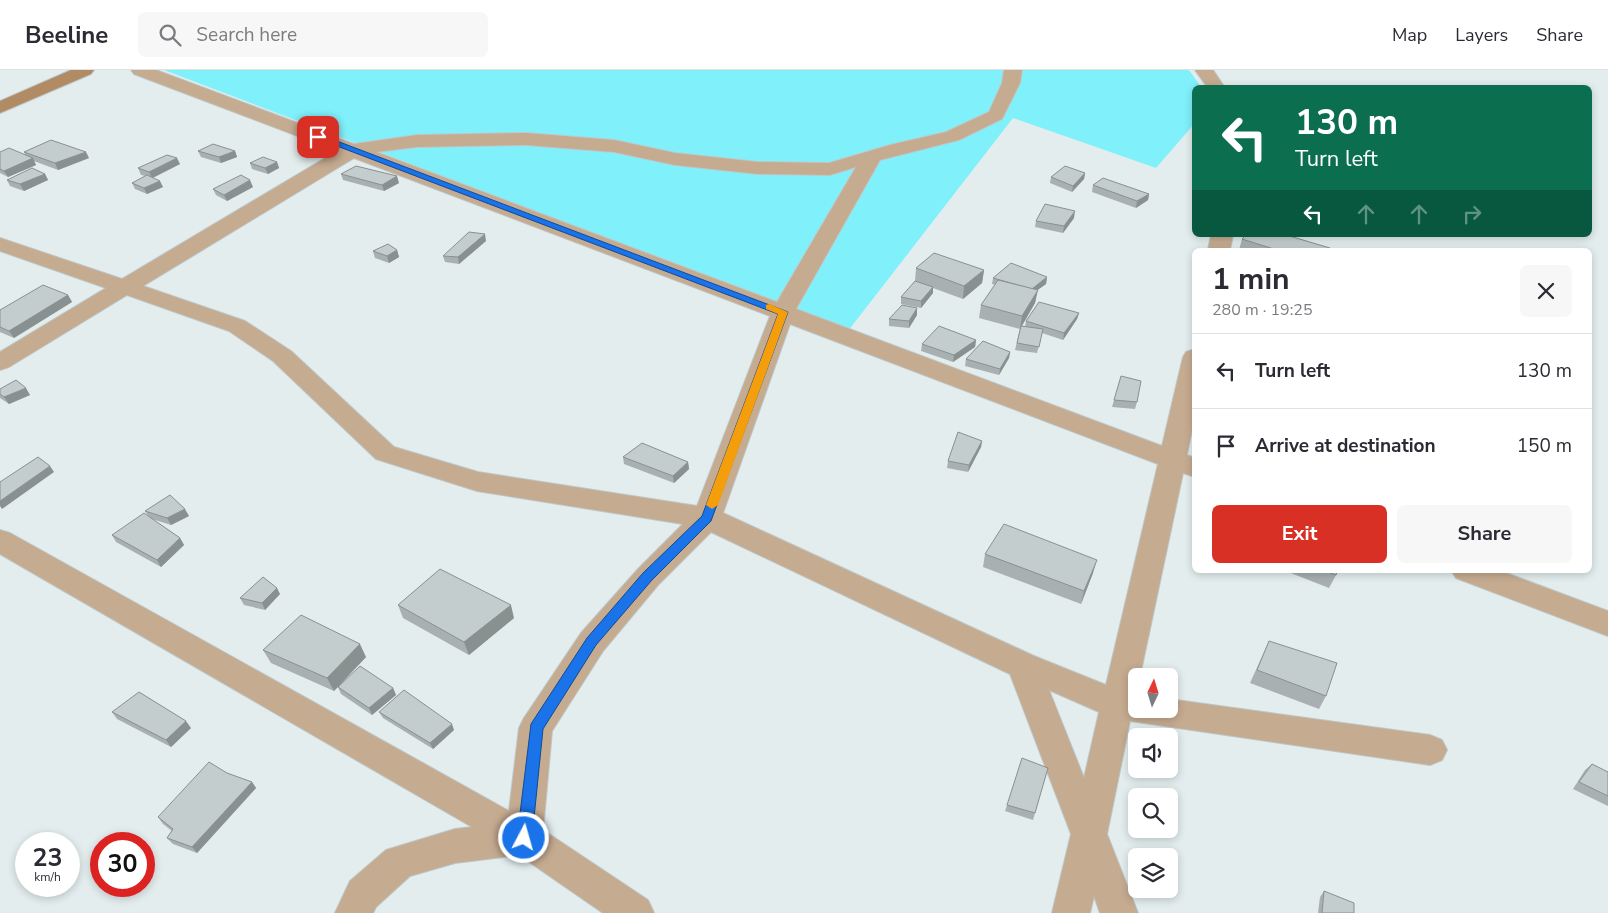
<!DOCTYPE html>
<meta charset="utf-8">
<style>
:root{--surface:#fff;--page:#f7f7f7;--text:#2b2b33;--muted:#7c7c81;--line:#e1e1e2;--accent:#d93025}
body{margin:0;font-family:"Nunito Sans",sans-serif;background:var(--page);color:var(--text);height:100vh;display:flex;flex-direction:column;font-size:19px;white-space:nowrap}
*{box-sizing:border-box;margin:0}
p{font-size:16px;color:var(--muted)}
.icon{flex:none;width:28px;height:28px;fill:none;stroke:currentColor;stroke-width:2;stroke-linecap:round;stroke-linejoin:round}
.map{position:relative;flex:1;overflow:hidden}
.side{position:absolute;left:1192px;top:178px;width:400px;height:325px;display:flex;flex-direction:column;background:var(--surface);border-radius:8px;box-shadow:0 2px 8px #0003}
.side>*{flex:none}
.banner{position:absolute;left:1192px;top:15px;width:400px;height:152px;border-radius:8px;box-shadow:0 2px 8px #0003;background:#0b6e4f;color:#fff;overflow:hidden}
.needle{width:32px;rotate:4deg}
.fabs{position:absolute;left:1128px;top:598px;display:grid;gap:10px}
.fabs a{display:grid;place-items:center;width:50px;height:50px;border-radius:8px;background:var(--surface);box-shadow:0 2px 8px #0003;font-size:25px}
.speed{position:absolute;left:15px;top:762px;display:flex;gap:10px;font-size:25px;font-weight:700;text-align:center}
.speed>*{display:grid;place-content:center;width:65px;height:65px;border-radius:50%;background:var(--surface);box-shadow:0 2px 8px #0003;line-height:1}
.speed small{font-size:12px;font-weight:400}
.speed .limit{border:8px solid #d22;background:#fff;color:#111}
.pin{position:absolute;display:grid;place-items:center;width:42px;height:42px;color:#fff;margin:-21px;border-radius:10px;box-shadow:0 2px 8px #0006}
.me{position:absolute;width:55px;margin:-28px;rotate:6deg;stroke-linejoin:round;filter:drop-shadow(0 0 4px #0008)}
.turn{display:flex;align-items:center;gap:18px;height:105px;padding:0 20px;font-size:22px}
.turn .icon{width:65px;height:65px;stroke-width:2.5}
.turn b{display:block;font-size:35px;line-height:42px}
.lanes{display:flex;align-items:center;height:48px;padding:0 20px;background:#0003;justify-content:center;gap:25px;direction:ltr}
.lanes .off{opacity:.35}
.round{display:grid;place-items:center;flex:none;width:52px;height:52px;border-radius:8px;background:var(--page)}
.overview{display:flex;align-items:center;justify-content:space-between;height:85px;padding:0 20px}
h1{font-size:30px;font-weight:700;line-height:38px}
.button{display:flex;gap:10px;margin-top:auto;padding:10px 20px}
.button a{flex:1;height:58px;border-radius:8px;background:var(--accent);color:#fff;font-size:20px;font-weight:700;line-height:58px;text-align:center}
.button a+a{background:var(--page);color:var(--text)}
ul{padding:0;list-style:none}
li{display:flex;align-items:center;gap:15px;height:75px;padding:0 20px;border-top:1px solid var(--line)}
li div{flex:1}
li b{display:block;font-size:19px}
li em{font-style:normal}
header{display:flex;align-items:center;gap:30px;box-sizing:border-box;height:70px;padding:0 25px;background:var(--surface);border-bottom:1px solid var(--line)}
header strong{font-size:24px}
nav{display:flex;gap:28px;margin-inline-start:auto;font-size:18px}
.search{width:350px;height:45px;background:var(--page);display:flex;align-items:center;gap:12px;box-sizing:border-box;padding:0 18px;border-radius:8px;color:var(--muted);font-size:19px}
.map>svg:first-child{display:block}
</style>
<header>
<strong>Beeline</strong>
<div class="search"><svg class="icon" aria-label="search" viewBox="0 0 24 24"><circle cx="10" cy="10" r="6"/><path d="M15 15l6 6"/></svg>Search here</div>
<nav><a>Map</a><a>Layers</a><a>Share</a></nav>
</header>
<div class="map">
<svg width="1608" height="843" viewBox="0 0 1608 843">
<rect width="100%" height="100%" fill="#e3edee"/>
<polygon fill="#80f0fb" points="164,0 1189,0 1201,17 1195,18 1195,53 1156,98 1013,48 848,261"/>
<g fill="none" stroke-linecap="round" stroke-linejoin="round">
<g stroke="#bec7c8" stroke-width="2">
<g id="street">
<path d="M131,0H156L354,74L417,65L526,63L614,70L675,83L758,92L829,93L890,75L946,62L989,42L1002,13L1004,0H1022L1020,13L1002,49L959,70L880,90L796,239L1162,376L1183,287L1186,282L1195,279V344L1187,385L1195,388V407L1183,403L1140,606H1136V639H1169V629L1430,665L1442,670L1447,680L1442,690L1430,695L1130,651L1107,764L1138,843H1100L1094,826L1090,843H1052L1071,764L1010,604L711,462L658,515L603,581L552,661L543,760L648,830L654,843H603L519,785L455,793L410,806L376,837L373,843H335L350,811L386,780L455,759L472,757L0,484V460L10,463L509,741L519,658L524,648L581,563L638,499L683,454L477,421L376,389L273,291L229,261L127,225L9,297L0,300V282L106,218L0,181V168L122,209L337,81L134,4ZM526,75L614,82L675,95L758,104L830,105L856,97L777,232L376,82L417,77ZM354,88L770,246L697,436L478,402L394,377L291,281L245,251L143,216ZM790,254L1158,394L1106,615L1034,586L723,443ZM1049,620L1099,642L1084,708Z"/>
<polygon points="1195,0 1213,0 1225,18 1208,18"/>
<polygon points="1211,165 1233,165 1230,180 1208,180"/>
<polygon points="1451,500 1498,500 1608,541 1608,566 1456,508"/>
</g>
</g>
<g stroke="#bec7c8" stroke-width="2">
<polygon id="secondary" points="71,0 94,0 91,4 0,43 0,31"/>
</g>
<use href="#street" fill="#c5ab90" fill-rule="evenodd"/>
<use href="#secondary" fill="#b18b63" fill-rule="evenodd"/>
</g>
<g fill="#a9b0b1">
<polygon points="198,81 235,81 237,87 221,93 201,87"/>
<polygon points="0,82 26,86 24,82 89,88 58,100 34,91 36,95 8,107 0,103"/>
<polygon points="277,92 279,98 268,104 252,99 250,93"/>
<polygon points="180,94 153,108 163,117 147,124 135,119 132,113 146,106 141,105 138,98"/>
<polygon points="1085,103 1084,109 1072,122 1050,113 1051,107"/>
<polygon points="45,104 48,110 24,121 10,116 7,110"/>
<polygon points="341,104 399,113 384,121 343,110"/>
<polygon points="1093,115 1149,124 1148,130 1136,138 1092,122"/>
<polygon points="253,117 227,131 216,125 213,119"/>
<polygon points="1074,148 1063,163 1035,157 1036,151"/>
<polygon points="1242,169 1329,180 1239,180"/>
<polygon points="486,171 459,194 445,192 443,186"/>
<polygon points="397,180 399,187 389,193 375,188 373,181"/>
<polygon points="916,198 984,200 982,213 963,229 933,218 933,223 921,238 901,234 901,227 915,211"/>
<polygon points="1047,207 1046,214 1037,220 1035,233 1022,256 1025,257 1026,251 1079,243 1077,249 1063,270 1042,263 1037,283 1015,280 1020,259 979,248 981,235 995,215 992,214 993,208"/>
<polygon points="68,225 72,232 14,268 0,262 0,240"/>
<polygon points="917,245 909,258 889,256 889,249"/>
<polygon points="976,270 975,277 953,292 921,281 922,274"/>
<polygon points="1010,282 1009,288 999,305 965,296 966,289"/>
<polygon points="1121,306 1137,332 1135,339 1112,337"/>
<polygon points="0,319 30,325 9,334 0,328"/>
<polygon points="982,371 981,377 968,402 947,398 948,391"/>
<polygon points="623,387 688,392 689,399 674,413 624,394"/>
<polygon points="145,441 189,446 171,455 152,449 180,468 184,475 161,497 116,472 112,465 149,447"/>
<polygon points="985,484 1093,503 1081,534 983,497"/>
<polygon points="1283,500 1338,500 1336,505 1329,518"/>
<polygon points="280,524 265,540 244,535 240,528"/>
<polygon points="398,535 514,548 469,585 403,548"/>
<polygon points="1269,571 1326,626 1319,639 1250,613"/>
<polygon points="263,580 366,587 334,621 271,593"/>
<polygon points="338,617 393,618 396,625 372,645 341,624"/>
<polygon points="112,642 191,658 171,677 117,649"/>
<polygon points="379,642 454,660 433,679 383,648"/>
<polygon points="1592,694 1608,702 1608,736 1573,719 1585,700"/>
<polygon points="1048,698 1033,750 1005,741 1007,735"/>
<polygon points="227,703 252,712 256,718 197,783 173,774 167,768 172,761 163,754 158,747"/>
<polygon points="1324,821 1354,843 1318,843 1320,827"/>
</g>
<g fill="#899090">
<polygon points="235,81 237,87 221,93 219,87"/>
<polygon points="86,82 89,88 58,100 55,93"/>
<polygon points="33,88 36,95 8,107 4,101"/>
<polygon points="177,88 180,94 152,108 149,102"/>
<polygon points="277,92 279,98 268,104 265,98"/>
<polygon points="1085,103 1084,109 1072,122 1073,116"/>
<polygon points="45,104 48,110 24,121 20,114"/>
<polygon points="397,106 399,113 384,121 382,115"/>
<polygon points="250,110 253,117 227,131 224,125"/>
<polygon points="160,111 163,117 147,124 144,118"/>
<polygon points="1149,124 1148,130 1136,138 1137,131"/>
<polygon points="1075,141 1074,148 1063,163 1064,156"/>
<polygon points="485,164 486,171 459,194 458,187"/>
<polygon points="397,180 399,187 389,193 387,186"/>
<polygon points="984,200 982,213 963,229 964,216"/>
<polygon points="1047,207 1046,214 1028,227 1029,220"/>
<polygon points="933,217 933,223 921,238 921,231"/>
<polygon points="1038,220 1035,233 1020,259 1022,246"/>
<polygon points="68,225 72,232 14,268 9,261"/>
<polygon points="917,238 917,245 909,258 909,251"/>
<polygon points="1079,243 1077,249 1063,270 1064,263"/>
<polygon points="976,270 975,277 953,292 954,285"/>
<polygon points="1010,282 1009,288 999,305 1000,299"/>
<polygon points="26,318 30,325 9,334 4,327"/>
<polygon points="982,371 981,377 968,402 969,395"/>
<polygon points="688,392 689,399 674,413 673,406"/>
<polygon points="50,396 54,402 2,439 0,436 0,431"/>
<polygon points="185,439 189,446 171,455 167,448"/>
<polygon points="180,468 184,475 161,497 157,490"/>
<polygon points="1097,490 1093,503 1081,534 1084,521"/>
<polygon points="277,518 280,524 265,540 262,533"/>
<polygon points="511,535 514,548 469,585 464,572"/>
<polygon points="360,574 366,587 334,621 327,608"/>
<polygon points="393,618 396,625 372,645 369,638"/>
<polygon points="186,651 191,658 171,677 166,670"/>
<polygon points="452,654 454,660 433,679 430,673"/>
<polygon points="252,712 256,718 197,783 192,777"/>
</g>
<g fill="#c4cdce" stroke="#899090">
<polygon points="51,70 86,82 55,93 24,82"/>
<polygon points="213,74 235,81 219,87 198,81"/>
<polygon points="9,78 33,88 4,101 0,99 0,82"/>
<polygon points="167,85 177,88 149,102 138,98"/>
<polygon points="263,87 277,92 265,98 250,93"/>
<polygon points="356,96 397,106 382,115 341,104"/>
<polygon points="1065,96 1085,103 1073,116 1051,107"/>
<polygon points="32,98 45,104 20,114 7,110"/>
<polygon points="147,105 160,111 144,118 132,113"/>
<polygon points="241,105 250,110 224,125 213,119"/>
<polygon points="1103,108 1149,124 1137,131 1093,115"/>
<polygon points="1045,134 1075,141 1064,156 1036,151"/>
<polygon points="469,162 485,164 458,187 443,186"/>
<polygon points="1246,165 1286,165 1330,178 1329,180 1277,180 1242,169"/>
<polygon points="388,174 397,180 387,186 373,181"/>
<polygon points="934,183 984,200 964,216 916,198"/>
<polygon points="1011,193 1047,207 1032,219 993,208"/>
<polygon points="998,210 1038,220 1022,246 981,235"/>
<polygon points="915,211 933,217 921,231 901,227"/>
<polygon points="43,215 68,225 9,261 0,257 0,240"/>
<polygon points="1039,232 1079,243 1064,263 1026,251"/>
<polygon points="902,235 917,238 909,251 889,249"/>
<polygon points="939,256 976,270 954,285 922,274"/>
<polygon points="1021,256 1043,259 1039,277 1017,273"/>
<polygon points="983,271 1010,282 1000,299 966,289"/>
<polygon points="1121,306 1141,311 1137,332 1114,330"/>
<polygon points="16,310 26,318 4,327 0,324 0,319"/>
<polygon points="958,362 982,371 969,395 948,391"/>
<polygon points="642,373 688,392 673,406 623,387"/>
<polygon points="38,387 50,396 0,431 0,412"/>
<polygon points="170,425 185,439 167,448 145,441"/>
<polygon points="144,443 180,468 157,490 112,465"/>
<polygon points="1004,454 1097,490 1084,521 985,484"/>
<polygon points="440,499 511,535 464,572 398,535"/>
<polygon points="1323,500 1338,500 1336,505"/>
<polygon points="263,507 277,518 262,533 240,528"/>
<polygon points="301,545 360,574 327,608 263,580"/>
<polygon points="1269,571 1337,593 1326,626 1257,600"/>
<polygon points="360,596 393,618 369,638 338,617"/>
<polygon points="404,620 452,654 430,673 379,642"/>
<polygon points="139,622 186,651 166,670 112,642"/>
<polygon points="1022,688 1048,698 1035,743 1007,735"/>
<polygon points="209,692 227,703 252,712 192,777 167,768 173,759 158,747"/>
<polygon points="1592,694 1608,702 1608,726 1579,712"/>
<polygon points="1324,821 1354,833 1354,843 1322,843"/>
</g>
<polygon fill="#1a73e8" stroke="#114b97" points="316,65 321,65 788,242 711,451 652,510 596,575 543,659 532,768 530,773 524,775 519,773 517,768 531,654 587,568 643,503 702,446 778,244 316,68"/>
<polygon fill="#f59e0b" points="769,234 788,242 718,435 712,439 706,435 778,244 766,239 766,235"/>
</svg>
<div class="fabs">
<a><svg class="needle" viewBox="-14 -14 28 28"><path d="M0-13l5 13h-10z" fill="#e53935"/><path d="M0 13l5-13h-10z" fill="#7c7c81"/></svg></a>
<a><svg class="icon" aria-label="sound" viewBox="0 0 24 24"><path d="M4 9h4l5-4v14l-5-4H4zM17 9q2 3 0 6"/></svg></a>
<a><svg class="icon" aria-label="search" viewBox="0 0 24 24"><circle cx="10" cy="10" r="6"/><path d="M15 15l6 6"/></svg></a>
<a><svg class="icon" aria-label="layers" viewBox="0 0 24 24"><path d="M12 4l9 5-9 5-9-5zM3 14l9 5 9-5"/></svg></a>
</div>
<div class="speed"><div>23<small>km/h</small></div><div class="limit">30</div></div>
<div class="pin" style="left:318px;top:67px;background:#d93025"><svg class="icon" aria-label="arrive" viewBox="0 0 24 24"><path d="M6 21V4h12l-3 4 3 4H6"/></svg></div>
<svg class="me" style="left:524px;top:768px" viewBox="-20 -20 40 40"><circle r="17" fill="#1a73e8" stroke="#fff" stroke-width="3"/><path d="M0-11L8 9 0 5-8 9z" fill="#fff"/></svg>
<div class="banner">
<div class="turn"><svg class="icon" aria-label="left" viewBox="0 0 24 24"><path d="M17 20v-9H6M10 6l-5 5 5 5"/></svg><div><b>130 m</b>Turn left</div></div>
<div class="lanes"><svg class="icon" aria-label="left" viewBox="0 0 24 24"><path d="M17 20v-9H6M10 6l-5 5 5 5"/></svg><svg class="icon off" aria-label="ahead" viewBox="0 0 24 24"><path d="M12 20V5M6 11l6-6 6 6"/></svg><svg class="icon off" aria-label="ahead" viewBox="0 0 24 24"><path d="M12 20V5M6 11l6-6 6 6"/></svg><svg class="icon off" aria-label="right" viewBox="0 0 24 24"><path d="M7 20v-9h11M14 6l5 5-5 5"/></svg></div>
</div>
<section class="side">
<div class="overview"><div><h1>1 min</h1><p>280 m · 19:25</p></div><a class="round"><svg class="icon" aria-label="close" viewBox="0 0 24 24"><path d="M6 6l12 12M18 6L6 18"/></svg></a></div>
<ul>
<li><svg class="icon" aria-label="left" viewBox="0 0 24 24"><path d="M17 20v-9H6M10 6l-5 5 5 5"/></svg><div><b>Turn left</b></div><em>130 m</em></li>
<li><svg class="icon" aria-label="arrive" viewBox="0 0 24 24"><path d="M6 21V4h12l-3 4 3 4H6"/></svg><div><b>Arrive at destination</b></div><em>150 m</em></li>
</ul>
<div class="button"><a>Exit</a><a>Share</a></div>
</section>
</div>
